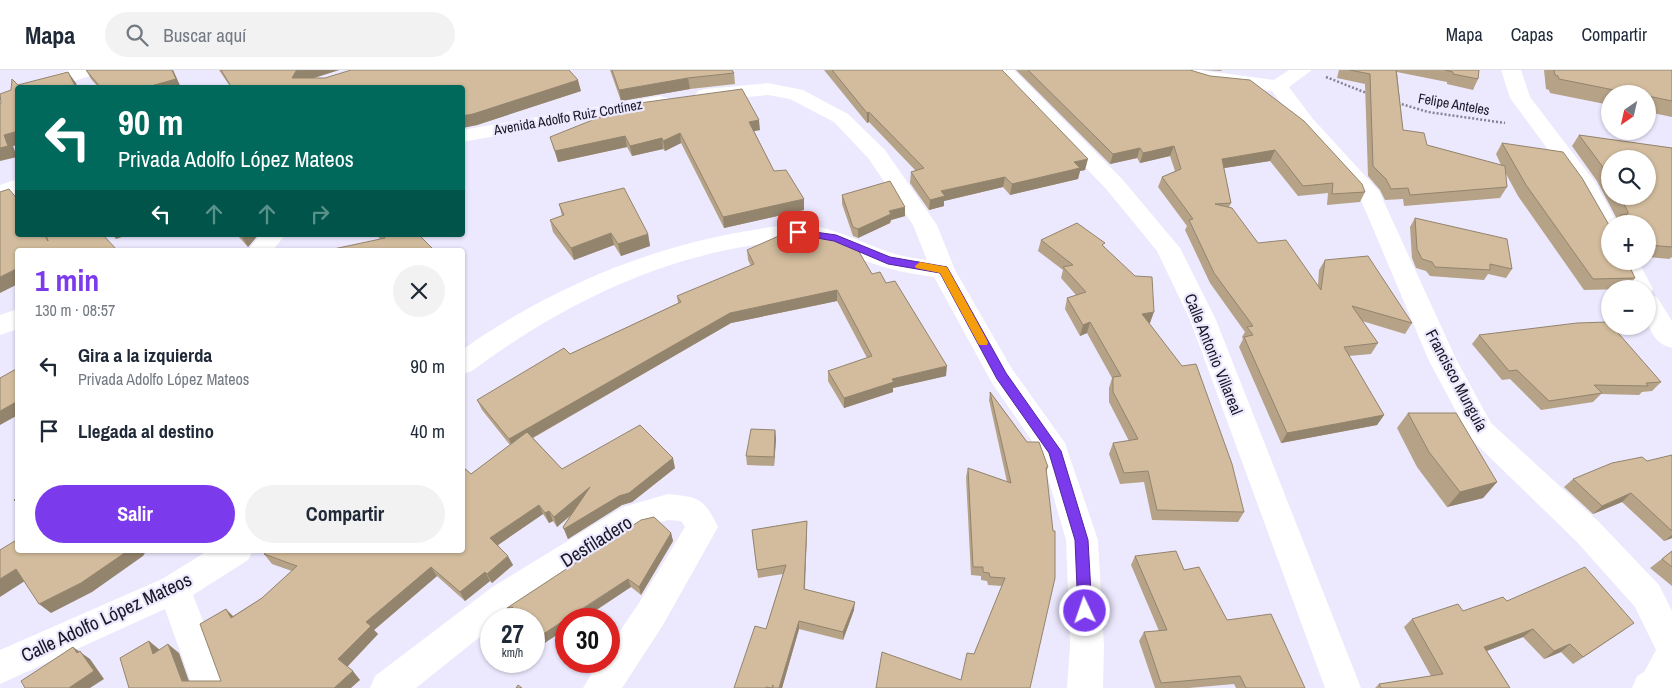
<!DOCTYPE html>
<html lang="es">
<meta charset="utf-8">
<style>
:root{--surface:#fff;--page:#f2f2f3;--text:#1f2937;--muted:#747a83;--line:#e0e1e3;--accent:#7c3aed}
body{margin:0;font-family:"Archivo Narrow",sans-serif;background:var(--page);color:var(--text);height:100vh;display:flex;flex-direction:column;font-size:19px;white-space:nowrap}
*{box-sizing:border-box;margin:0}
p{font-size:16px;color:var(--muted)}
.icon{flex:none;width:28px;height:28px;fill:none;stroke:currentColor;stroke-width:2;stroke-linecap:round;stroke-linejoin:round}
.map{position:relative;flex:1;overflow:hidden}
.drawer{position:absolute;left:15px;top:178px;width:450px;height:305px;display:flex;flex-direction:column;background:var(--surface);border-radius:5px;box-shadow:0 1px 4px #0004}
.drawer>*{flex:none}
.banner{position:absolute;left:15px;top:15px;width:450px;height:152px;border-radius:5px;box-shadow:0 1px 4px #0004;background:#00695c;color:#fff;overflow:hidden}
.needle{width:32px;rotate:214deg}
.fabs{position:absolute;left:1601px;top:15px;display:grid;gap:10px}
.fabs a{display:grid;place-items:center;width:55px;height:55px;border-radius:50%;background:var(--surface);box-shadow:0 1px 4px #0004;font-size:25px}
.speed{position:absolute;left:480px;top:538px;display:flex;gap:10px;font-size:25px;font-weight:700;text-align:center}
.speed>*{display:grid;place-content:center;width:65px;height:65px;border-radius:50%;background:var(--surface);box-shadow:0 1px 4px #0004;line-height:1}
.speed small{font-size:12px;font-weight:400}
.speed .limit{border:8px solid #d22;background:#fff;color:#111}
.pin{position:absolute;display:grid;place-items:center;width:42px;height:42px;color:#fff;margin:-21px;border-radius:10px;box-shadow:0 2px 8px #0006}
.me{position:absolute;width:55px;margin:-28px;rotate:357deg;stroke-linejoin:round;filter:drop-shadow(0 0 4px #0008)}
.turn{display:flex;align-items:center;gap:18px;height:105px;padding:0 20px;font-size:22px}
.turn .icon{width:65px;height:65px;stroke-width:2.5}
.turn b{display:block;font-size:35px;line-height:42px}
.lanes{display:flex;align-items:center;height:48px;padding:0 20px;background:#0003;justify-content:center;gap:25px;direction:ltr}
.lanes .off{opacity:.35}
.round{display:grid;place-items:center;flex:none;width:52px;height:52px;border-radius:26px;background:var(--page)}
.headline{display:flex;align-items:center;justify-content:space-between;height:85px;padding:0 20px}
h1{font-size:30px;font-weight:700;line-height:38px;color:var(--accent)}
.button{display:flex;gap:10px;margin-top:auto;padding:10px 20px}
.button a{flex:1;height:58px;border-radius:30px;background:var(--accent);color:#fff;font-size:20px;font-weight:700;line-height:58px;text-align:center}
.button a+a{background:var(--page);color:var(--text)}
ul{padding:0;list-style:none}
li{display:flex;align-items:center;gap:15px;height:65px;padding:0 20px}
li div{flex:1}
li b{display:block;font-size:19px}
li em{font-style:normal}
header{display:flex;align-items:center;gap:30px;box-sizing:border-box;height:70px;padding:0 25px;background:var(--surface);border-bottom:1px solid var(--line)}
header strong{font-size:24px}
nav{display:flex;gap:28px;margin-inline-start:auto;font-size:18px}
.search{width:350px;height:45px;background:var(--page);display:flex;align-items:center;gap:12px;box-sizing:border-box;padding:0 18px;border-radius:28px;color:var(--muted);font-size:19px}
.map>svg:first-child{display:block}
</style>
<header>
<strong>Mapa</strong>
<div class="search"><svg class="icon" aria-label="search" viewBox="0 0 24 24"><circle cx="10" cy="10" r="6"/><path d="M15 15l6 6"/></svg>Buscar aquí</div>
<nav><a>Mapa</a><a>Capas</a><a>Compartir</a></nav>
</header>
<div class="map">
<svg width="1672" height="618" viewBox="0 0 1672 618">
<rect width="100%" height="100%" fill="#ece8fe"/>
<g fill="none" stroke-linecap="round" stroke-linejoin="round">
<g stroke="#858294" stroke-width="2.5" stroke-dasharray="2 2" stroke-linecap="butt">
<polyline points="1326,7 1369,24"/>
<polyline points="1398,33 1428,42 1505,53"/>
</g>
<g fill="#fff" fill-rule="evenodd">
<polygon points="69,0 98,0 95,4 55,18 24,18 27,14"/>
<polygon points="993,0 1014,0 1123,110 1180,178 1216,250 1361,618 1325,618 1190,250 1157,181 1107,120"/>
<polygon points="1169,0 1200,0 1274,10 1289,0 1312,0 1289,17 1313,49 1379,121 1457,291 1491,353 1599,452 1659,515 1672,541 1672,618 1632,618 1637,606 1644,602 1656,580 1635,537 1577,472 1471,369 1429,291 1358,123 1299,57 1272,21 1207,14 1172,4"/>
<polygon points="1501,0 1521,0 1530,27 1595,112 1618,154 1610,154 1610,167 1602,165 1576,118 1510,28"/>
<path d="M768,13L803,20L848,44L885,80L937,155L955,200L1012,299L1065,373L1098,470L1104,576L1103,618H1067L1070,576L1066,470L1041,384L992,313L934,207C912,204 890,200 868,192C848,185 829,173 808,170C788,168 767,173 748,176C646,193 554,240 472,301L462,304V280C547,220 645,178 747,161C767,158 787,153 807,155C835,158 860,172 886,181C899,186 913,188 927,190L913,155L869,89L834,52L790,29L768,25L705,31L698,29L695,25L698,21L705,19Z"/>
<polygon points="660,26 667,28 670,32 667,36 462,72 462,60"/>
<polygon points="260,165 285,165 273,180 248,180"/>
<path d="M1614,191H1638L1653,219L1649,225L1657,227L1672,251V278C1643,270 1648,243 1648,219H1627Z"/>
<polygon points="18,239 18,259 0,265 0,245"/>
<path d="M668,424C699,427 704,428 718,457L663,555L622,618H583L599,591H609V577L639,533L685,457L681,451L668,450L643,457L503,549H491V558L416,618H370L375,606L491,518L623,437Z"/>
<polygon points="209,480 253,480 248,490 193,525 229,618 193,618 165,539 0,614 0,580 162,509"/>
</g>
<polygon fill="#fff" fill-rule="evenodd" points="18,109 18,124 0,129 0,115"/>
</g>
<g fill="#b5a287" fill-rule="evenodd">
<polygon points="86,0 173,0 181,18 99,18 91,9"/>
<polygon points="219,0 339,0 314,8 581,21 477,55 462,58 462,18 231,18"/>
<polygon points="610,0 732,0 734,3 735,14 690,19 621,31"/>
<polygon points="824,0 1002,0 1085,100 1080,101 1078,109 1010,125 1003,117 944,131 944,136 929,140 910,113 911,102 916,101 869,52 867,53"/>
<polygon points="1016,0 1190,0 1365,122 1360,132 1327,135 1328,123 1298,126 1270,91 1224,98 1231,133 1229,137 1258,173 1318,215 1319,200 1325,190 1412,253 1405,264 1362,251 1378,273 1371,284 1349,286 1384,345 1377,355 1281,373 1239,277 1243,269 1242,267 1245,262 1210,213 1185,160 1187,156 1158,117 1162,107 1175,101 1170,86 1140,93 1137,88 1110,94"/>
<polygon points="1203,0 1222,0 1221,1"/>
<polygon points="1339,0 1479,0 1478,9 1473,20 1447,14 1447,12 1397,2 1403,60 1427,75 1501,95 1496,84 1502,73 1610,191 1635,208 1626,219 1584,220 1518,126 1505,102 1507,117 1500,128 1404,136 1403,129 1385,130 1380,120 1368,106 1365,14 1337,8"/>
<polygon points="1544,0 1672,0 1672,47 1648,42 1648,24 1610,24 1610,35 1550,23 1549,20 1546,19"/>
<polygon points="760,60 754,61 774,101 804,140 724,158 681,73 665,81 663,79 632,86 627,77 558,92 550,67"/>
<path d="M1579,65L1672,78V187L1669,189L1648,187V154H1614L1617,149L1597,111L1572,76ZM1610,89L1648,126H1610Z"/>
<polygon points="842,125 905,146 891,150 890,153 858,168 853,166 842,134"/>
<polygon points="559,134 648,164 650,176 621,186 614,175 574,190 553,162 550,150 562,146"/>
<polygon points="1415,148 1512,199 1506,208 1488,204 1484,210 1430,206 1426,201 1416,198 1412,188 1410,157"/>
<polygon points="237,165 258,165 248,177"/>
<polygon points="377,165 421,165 422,168 380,169"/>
<polygon points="1041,170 1104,176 1150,253 1149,253 1244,442 1238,452 1152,450 1144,412 1120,414 1109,384 1113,373 1129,371 1109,332 1109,318 1112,308 1087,263 1080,266 1065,239 1067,228 1076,225 1061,208 1063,200 1038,181"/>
<polygon points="747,180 872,204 886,213 946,306 893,318 893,322 844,338 828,311 828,301 867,288 837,231 731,253 533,368 562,399 675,398 632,432 622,435 568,469 563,457 571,445 557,457 553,451 549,453 543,444 498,475 513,495 492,513 490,511 465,531 437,506 374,560 378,564 347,597 360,610 129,618 149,571 159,580 179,583 189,611 221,611 233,546 262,528 292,501 272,494 264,484 471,404 510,375 482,340 477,330 570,284 678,233 677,226 751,196 748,190"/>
<polygon points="1479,265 1661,312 1652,321 1642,322 1639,325 1601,324 1593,332 1541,340 1510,309 1502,310 1472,274"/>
<polygon points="990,322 1027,372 1048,397 1046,403 1053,461 961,610 974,584 1002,516 988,515 987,511 981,510 981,506 971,505 966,407 968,398 1007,412 989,330"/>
<polygon points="1408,343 1497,412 1483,428 1447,437 1417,397 1397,358"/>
<polygon points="775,360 776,369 774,396 747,395 746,386"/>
<polygon points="1672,385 1672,468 1664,471 1622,432 1593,444 1564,417 1573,409"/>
<polygon points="807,451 807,460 805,519 854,540 843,570 799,559 782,618 734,618 766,559 783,504 758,508 752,460"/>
<polygon points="671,463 673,471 641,525 631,517 510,542 507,538"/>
<polygon points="1672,481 1672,516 1650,498"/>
<polygon points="1135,486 1184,500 1227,550 1305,618 1236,618 1234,614 1189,618 1155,618 1139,571 1144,562 1159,561 1131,495"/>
<polygon points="1507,531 1624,560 1573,594 1561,582 1544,589 1523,567 1487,581 1510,618 1375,618 1379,614 1431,606 1404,557 1412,549 1463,541"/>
</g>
<g fill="#93846e">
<polygon points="172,0 173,0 181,18 152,18 151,16"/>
<polygon points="299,0 339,0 301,12 292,8 296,1"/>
<polygon points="68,2 76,13 78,18 76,18"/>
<polygon points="688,8 690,19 621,31 619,20"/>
<polygon points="578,10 581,21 477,55 462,58 462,46"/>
<polygon points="869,42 869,52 867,53 867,43"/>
<polygon points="759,50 760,60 750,62 749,52"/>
<polygon points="18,61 18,75 13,76 17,87 0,91 0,78 4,65"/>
<polygon points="680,63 681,73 665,81 663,71"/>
<polygon points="625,66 627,77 558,92 555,81"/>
<polygon points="662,68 663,79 632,86 630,76"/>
<polygon points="1174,76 1170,86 1140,93 1143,83"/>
<polygon points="1140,78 1137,88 1110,94 1113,84"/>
<polygon points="1275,80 1270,91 1218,99 1222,89"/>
<polygon points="1088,89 1085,100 1080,101 1078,109 1010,125 1012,114 1074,92"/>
<polygon points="1005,107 1003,117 944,131 944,136 929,140 930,130 941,121"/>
<polygon points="804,129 804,140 724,158 723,147"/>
<polygon points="905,137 905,146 891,150 890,153 858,168 858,159 889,141"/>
<polygon points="611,163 614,175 574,190 571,178"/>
<polygon points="648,164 650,176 621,186 618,174"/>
<polygon points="113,165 128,165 116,169"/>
<polygon points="241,165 258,165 248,177"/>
<polygon points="18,198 18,214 0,223 0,207"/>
<polygon points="837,220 837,231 731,253 513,379 509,369 730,243"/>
<polygon points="1154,242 1150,253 1139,255 1142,244"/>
<polygon points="1090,252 1087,263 1080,266 1083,255"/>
<polygon points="947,296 946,306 893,318 893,322 844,338 844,328 892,309"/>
<polygon points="18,331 18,345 0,355 0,341"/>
<polygon points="1384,345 1377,355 1281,373 1287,363"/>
<polygon points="775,360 776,369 774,396 774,387"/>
<polygon points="673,388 675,398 632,432 622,435 568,469 564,459"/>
<polygon points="1497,412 1483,428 1447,437 1460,422"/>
<polygon points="590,417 593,426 557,457 554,447"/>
<polygon points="1631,423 1622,432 1593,444 1602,436"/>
<polygon points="539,435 543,444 495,477 490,468"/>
<polygon points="549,441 553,451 549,453 545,443"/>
<polygon points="807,451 807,460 804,527 804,519"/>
<polygon points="671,463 673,471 641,525 639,517"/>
<polygon points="1672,465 1672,468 1664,471"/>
<polygon points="129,480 147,480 143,486 92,522 51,543 39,534"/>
<polygon points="508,486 513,495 492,513 487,504"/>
<polygon points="431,497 437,506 374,560 378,564 346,598 338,589 366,552"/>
<polygon points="16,499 28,509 0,527 0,509"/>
<polygon points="485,502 490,511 465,531 460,522"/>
<polygon points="628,509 631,517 583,549 567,549"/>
<polygon points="855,532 854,540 843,570 843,562"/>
<polygon points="226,539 235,548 231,548"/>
<polygon points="566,549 566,559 534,580 534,570"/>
<polygon points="799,551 799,559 782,618 779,618"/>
<polygon points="1634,553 1624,560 1573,594 1583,587"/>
<polygon points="1533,559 1523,567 1476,585 1484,577"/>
<polygon points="149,571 160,580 153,584"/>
<polygon points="168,574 179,583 191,618 182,611"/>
<polygon points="1570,574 1561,582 1544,589 1554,581"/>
<polygon points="73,577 90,589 104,609 90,618 69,618 77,583"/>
<polygon points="353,601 360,610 351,618 334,618"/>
</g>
<g fill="#d2bc9d" stroke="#93846e">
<polygon points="86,0 172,0 176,9 151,16 152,18 101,18"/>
<polygon points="221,0 299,0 296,1 292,8 325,8 351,0 569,0 578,10 473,44 462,46 462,18 232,18"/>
<polygon points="612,0 732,0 734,3 688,8 619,20"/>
<polygon points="832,0 1002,0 1088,89 1074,92 1080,98 1012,114 1005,107 941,121 945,126 930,130 911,102 924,98 869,42 867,43"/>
<polygon points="1028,0 1190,0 1210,6 1250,10 1304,51 1362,114 1365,122 1332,124 1333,113 1303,116 1275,80 1222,89 1231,133 1215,134 1232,138 1258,173 1286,170 1321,220 1325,190 1368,186 1412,253 1352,236 1378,273 1344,277 1384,345 1287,363 1244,267 1253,265 1247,257 1253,256 1214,203 1189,150 1193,149 1162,107 1181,99 1174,76 1143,83 1140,78 1113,84"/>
<polygon points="1350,0 1396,0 1403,60 1424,63 1427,75 1505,96 1507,117 1410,125 1408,118 1391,119 1386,109 1373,96 1370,4"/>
<polygon points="1445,0 1479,0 1478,9 1453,4 1453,2"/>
<polygon points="1554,0 1672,0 1672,31 1648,26 1648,24 1634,24 1559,9 1558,6 1555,5"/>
<polygon points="68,2 76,18 18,18 18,61 4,65 8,76 0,78 0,34 1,33 0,24 11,20 12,9 18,15"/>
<polygon points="742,19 759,50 749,52 774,101 786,100 804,129 723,147 680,63 663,71 662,68 630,76 625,66 555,81 550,67 625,37 625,35"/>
<polygon points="1579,65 1672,78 1672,177 1648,175 1648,154 1621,154 1621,145 1628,144 1628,142 1620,126 1648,126 1648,89 1610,89 1610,109 1605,100"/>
<polygon points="1502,73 1563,82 1582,108 1609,155 1610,155 1610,191 1627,191 1635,208 1593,209 1526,115"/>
<polygon points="890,111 905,137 889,141 891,144 858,159 853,157 842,125"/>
<polygon points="624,118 648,164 618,174 611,163 571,178 550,150 564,145 559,134"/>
<polygon points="9,119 18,130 18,165 44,165 48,171 46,165 103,165 117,180 18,180 18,198 0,207 0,122"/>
<polygon points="1415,148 1507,169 1512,199 1490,194 1490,200 1435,197 1432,192 1422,189 1417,179"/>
<polygon points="1077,153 1105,173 1102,175 1135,206 1152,207 1154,242 1142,244 1182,296 1196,294 1232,394 1244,442 1157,440 1148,401 1124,403 1113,373 1138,369 1113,322 1113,307 1121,306 1090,252 1083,255 1067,228 1086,222 1063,197 1073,195 1041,170"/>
<polygon points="790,161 815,163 858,180 872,204 880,202 886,213 895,211 947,296 892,309 894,312 844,328 828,301 872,286 837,220 730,243 509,369 477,330 564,278 570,284 681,232 677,226 754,194 747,180"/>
<polygon points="382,165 420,165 421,167 434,180 329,180 385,168"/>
<polygon points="1608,252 1610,254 1610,256 1612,256 1661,312 1646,313 1648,316 1594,315 1602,323 1549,331 1517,300 1509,301 1479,265 1577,253"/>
<polygon points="18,298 18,331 0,341 0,308"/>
<polygon points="990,322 1027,372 1039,372 1048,397 1046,398 1053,461 1055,461 1055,508 1030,618 876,618 882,582 961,610 967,583 974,584 1005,508 990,507 989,503 983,502 983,497 973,497 968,398 1011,413"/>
<polygon points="1408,343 1456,343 1497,412 1460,422 1429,382"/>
<polygon points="640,355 673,388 629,423 619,426 564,459 563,457 590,417 554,447 549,441 545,443 539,435 490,468 508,486 487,504 485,502 460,522 431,497 366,552 371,556 338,589 353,601 334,618 129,618 120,588 149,571 153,584 168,574 182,611 221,611 200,554 226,539 231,548 262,528 297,496 264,484 270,480 462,480 462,396 471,404 527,362 562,399"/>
<polygon points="751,359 775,360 774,387 746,386"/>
<polygon points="1672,385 1672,461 1631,423 1602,436 1573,409 1612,393 1642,387 1647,391"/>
<polygon points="18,427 18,434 14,430"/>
<polygon points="654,447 671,463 639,517 628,509 534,570 534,549 505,549 513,537 507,538 641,450"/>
<polygon points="807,451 804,519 855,532 843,562 799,551 779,618 773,618 773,615 772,618 766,617 766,618 734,618 755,556 766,559 786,495 757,500 752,460"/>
<polygon points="18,469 18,480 129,480 81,513 39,534 16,499 0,509 0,480"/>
<polygon points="1176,481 1184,500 1199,497 1227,550 1271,544 1305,618 1246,618 1240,606 1161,613 1144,562 1167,560 1135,486"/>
<polygon points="1672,481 1672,497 1662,489"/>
<polygon points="1585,497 1634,553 1583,587 1570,574 1554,581 1533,559 1484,577 1510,618 1381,618 1379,614 1443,604 1412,549 1458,534 1463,541 1503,527 1507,531"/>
<polygon points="491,570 491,576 488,575"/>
<polygon points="73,577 77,583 80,581 94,601 69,618 25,618 21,611"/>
<polygon points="518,615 522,618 516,618"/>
</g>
<polygon fill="#7c3aed" stroke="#51269a" points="794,159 836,165 890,187 947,197 1006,303 1061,381 1088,470 1092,541 1090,545 1085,547 1080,545 1078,541 1075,470 1049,383 997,309 940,203 888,194 834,171 794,164"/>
<polygon fill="#f59e0b" points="920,192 947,197 988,272 987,275 979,275 940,203 916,198 915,196"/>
<g text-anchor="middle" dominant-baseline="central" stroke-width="4.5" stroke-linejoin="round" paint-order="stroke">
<g font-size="14" fill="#1a1724" stroke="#ece8fe">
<text transform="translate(1454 34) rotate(10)">Felipe Anteles</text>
<text transform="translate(568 47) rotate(-10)">Avenida Adolfo Ruiz Cortínez</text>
</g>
<g font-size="16" fill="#1a1724" stroke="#ece8fe">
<text transform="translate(1214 284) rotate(68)">Calle Antonio Villareal</text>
<text transform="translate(1457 310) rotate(62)">Francisco Munguía</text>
</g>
<g font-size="19" fill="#1a1724" stroke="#ece8fe">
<text transform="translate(596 471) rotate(-32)">Desfiladero</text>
<text transform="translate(106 547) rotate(-25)">Calle Adolfo López Mateos</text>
</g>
</g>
</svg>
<div class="fabs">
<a><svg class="needle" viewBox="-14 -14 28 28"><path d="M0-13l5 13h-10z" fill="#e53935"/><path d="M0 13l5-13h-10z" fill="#747a83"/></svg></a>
<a><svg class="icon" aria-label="search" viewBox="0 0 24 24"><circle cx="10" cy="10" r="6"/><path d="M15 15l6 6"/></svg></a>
<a>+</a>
<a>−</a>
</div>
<div class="speed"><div>27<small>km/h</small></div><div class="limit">30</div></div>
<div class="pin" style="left:798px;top:162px;background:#d93025"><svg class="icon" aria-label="arrive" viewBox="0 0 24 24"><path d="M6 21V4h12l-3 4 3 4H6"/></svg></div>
<svg class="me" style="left:1085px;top:541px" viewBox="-20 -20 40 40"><circle r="17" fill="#7c3aed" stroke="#fff" stroke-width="3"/><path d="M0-11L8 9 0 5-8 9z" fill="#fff"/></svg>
<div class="banner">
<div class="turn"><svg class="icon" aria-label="left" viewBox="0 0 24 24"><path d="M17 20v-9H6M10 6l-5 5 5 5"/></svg><div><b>90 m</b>Privada Adolfo López Mateos</div></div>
<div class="lanes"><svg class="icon" aria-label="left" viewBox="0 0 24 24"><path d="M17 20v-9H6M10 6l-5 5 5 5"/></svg><svg class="icon off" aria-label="ahead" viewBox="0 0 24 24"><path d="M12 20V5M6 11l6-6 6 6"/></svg><svg class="icon off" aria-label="ahead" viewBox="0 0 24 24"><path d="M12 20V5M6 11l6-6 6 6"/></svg><svg class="icon off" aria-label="right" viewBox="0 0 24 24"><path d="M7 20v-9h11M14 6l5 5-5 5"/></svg></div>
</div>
<section class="drawer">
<div class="headline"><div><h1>1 min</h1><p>130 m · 08:57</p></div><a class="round"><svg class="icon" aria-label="close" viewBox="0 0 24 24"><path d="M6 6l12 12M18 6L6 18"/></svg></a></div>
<ul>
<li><svg class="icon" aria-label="left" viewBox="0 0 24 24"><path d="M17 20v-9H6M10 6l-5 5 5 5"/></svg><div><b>Gira a la izquierda</b><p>Privada Adolfo López Mateos</p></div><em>90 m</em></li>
<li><svg class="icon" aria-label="arrive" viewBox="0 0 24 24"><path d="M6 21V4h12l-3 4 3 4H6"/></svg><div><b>Llegada al destino</b></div><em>40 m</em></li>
</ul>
<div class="button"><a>Salir</a><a>Compartir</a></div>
</section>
</div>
